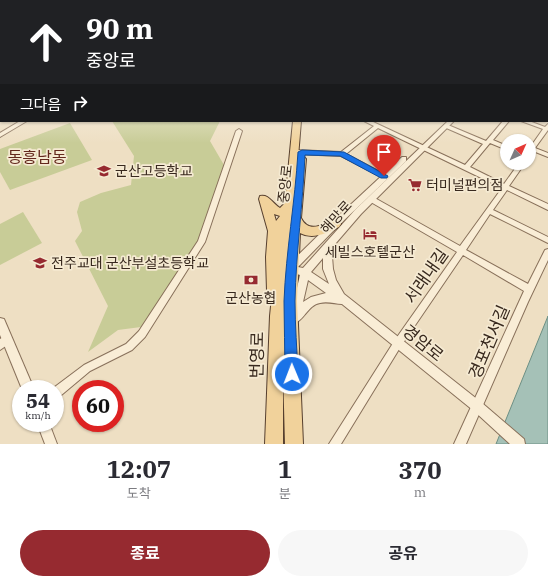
<!DOCTYPE html>
<html lang="ko">
<meta charset="utf-8">
<style>
:root{--surface:#fff;--page:#f7f7f7;--text:#2b2b33;--muted:#7c7c81;--accent:#962a30}
body{margin:0;font-family:"IBM Plex Serif","Noto Sans KR",serif;background:var(--page);color:var(--text);height:100vh;display:flex;flex-direction:column;font-size:15px;white-space:nowrap}
*{box-sizing:border-box;margin:0}
p{font-size:13px;color:var(--muted)}
.icon{flex:none;width:22px;height:22px;fill:none;stroke:currentColor;stroke-width:2;stroke-linecap:round;stroke-linejoin:round}
.map{position:relative;height:444px;overflow:hidden}
.drawer{display:flex;flex-direction:column;background:var(--surface);flex:1}
.drawer>*{flex:none}
.guide{position:absolute;left:0px;top:0px;width:548px;height:122px;box-shadow:0 1px 3px #0004;background:#202124;color:#fff;overflow:hidden}
.needle{width:26px;rotate:45deg}
.buttons{position:absolute;left:500px;top:134px;display:grid;gap:8px}
.buttons a{display:grid;place-items:center;width:36px;height:36px;border-radius:50%;background:var(--surface);box-shadow:0 1px 3px #0004;font-size:20px}
.speed{position:absolute;left:12px;top:380px;display:flex;gap:8px;font-size:20px;font-weight:700;text-align:center}
.speed>*{display:grid;place-content:center;width:52px;height:52px;border-radius:50%;background:var(--surface);box-shadow:0 1px 3px #0004;line-height:1}
.speed small{font-size:10px;font-weight:400}
.speed .limit{border:6px solid #d22;background:#fff;color:#111}
.pin{position:absolute;display:grid;place-items:center;width:34px;height:34px;color:#fff;margin:-41px -17px;border-radius:50% 50% 50% 0;rotate:-45deg;box-shadow:0 0 4px #0007}
.pin .icon{rotate:45deg}
.me{position:absolute;width:44px;margin:-22px;rotate:359deg;stroke-linejoin:round;filter:drop-shadow(0 0 3px #0008)}
.turn{display:flex;align-items:center;gap:14px;height:84px;padding:0 20px;font-size:18px}
.turn .icon{width:52px;height:52px;stroke-width:2.5}
.turn b{display:block;font-size:28px;line-height:34px}
.then{display:flex;align-items:center;height:38px;padding:0 20px;background:#0003;gap:8px;font-size:15px}
.eta{display:flex;justify-content:space-evenly;align-items:center;height:68px;text-align:center}
.eta b{font-size:24px;font-weight:700;line-height:28px}
.button{display:flex;gap:8px;margin-top:auto;padding:8px 20px}
.button a{flex:1;height:46px;border-radius:24px;background:var(--accent);color:#fff;font-size:16px;font-weight:700;line-height:46px;text-align:center}
.button a+a{background:var(--page);color:var(--text)}
.map>svg:first-child{display:block}
</style>
<div class="map">
<svg width="548" height="444" viewBox="0 0 548 444">
<rect width="100%" height="100%" fill="#eedfc3"/>
<g fill="#c8cc97">
<polygon points="112,121 220,121 210,141 224,165 198,244 141,327 118,330 88,352 108,306 75,241 82,231 77,212 80,202 101,193 131,185 134,156"/>
<polygon points="70,123 92,160 10,190 0,172 0,149"/>
<polygon points="23,212 42,243 0,265 0,224"/>
</g>
<polygon fill="#a5c1b7" stroke="#6c8f84" points="548,316 548,444 496,444"/>
<g fill="none" stroke-linecap="round" stroke-linejoin="round">
<g stroke="#88705a" stroke-width="2">
<g id="minor">
<rect x="547" y="86" width="1" height="2"/>
<rect x="547" y="112" width="1" height="2"/>
<polygon points="20,121 27,121 0,137 0,133"/>
<polygon points="364,121 371,121 465,165 483,144 444,127 444,125 448,125 486,141 503,121 509,121 493,140 507,146 507,150 490,143 470,167 504,184 519,163 525,163 509,186 548,204 548,210 507,190 493,210 548,237 548,243 490,214 466,250 528,284 545,250 548,249 548,260 528,302 466,444 454,444 524,291 463,255 401,346 341,444 329,444 395,340 457,252 369,201 368,199 369,197 373,197 460,246 502,188 378,128 346,154 386,175 387,176 386,177 384,178 341,156 295,154 292,152 295,150 341,152 374,126"/>
<polygon points="521,121 529,121 545,127 548,124 548,130 535,148 548,153 548,157 533,151 531,154 529,155 529,149 543,129"/>
<polygon points="239,129 242,131 205,242 145,337 132,350 90,371 59,397 55,398 55,389 52,389 84,365 126,344 139,331 198,241 236,131"/>
<polygon points="7,335 10,337 12,340 10,343 0,350 0,339"/>
</g>
</g>
<g stroke="#88705a" stroke-width="2">
<g id="tertiary">
<path d="M448,121H454L361,214L336,243L332,256L333,269L336,280L344,294L482,403L524,439L525,444H510L474,411L342,304C335,304 328,301 320,303C308,305 305,319 295,323L291,321L290,318L300,275L285,270L284,267L285,264H289L332,222L402,157H406V161L338,226L298,267L303,268L355,210ZM323,258V269L329,284L311,272ZM308,280L326,293L311,297L303,302Z"/>
<polygon points="0,318 4,319 34,389 22,389 0,335"/>
<polygon points="37,423 49,423 57,444 45,444"/>
</g>
</g>
<g stroke="#563f2e" stroke-width="2">
<path id="primary" d="M293,121H301L298,157H304L306,159L301,218C309,234 323,224 335,220L339,221L341,224L339,227C327,233 313,240 300,233L297,301L303,444H285L283,370V444H265L270,316L272,296L269,295L267,291L266,257L268,231L259,199L260,196C269,194 272,203 280,208L285,203ZM274,214L280,216L276,221Z"/>
</g>
<use href="#minor" fill="#f9edd6" fill-rule="evenodd"/>
<use href="#tertiary" fill="#f9edd6" fill-rule="evenodd"/>
<use href="#primary" fill="#f1d29b" fill-rule="evenodd"/>
</g>
<linearGradient id="sky" x2="0" y2="1"><stop stop-color="#8db9d4"/><stop offset="0.57" stop-color="#f7f1e4"/><stop offset="1" stop-color="#f7f1e4" stop-opacity="0"/></linearGradient>
<rect width="548" height="143" fill="url(#sky)"/>
<path fill="#1a73e8" stroke="#114b97" d="M302,150L344,152L388,176L387,178H381L340,156L305,155C303,203 296,252 295,301C295,325 297,350 298,374L296,379L292,381L287,379L285,374C285,350 284,325 284,301C286,251 295,202 298,152Z"/>
<defs>
<g id="school-bare" transform="scale(1.08)"><path d="M0-5L7-2L0 1L-7-2ZM-4 1L0 2.5L4 1V4Q0 6-4 4Z" fill="#962a30" stroke="#f5ead2" stroke-width="2.5" paint-order="stroke"/></g>
<g id="supermarket-bare" transform="scale(1.08)"><path d="M-6-5.5h2.5l.6 2H6L4.5 2H-2.5L-4.4-4H-6ZM-1.5 3.2a1.3 1.3 0 1 0 .1 0ZM3 3.2a1.3 1.3 0 1 0 .1 0Z" fill="#962a30" stroke="#f5ead2" stroke-width="2.5" paint-order="stroke"/></g>
<g id="hotel-bare" transform="scale(1.08)"><path d="M-6-4.5h1.5V1H6V5H4.5V3h-9V5H-6ZM-4 0a1.8 1.8 0 1 1 3.6 0ZM.5 0V-2.5h3Q6-2.5 6 0Z" fill="#962a30" stroke="#f5ead2" stroke-width="2.5" paint-order="stroke"/></g>
<g id="bank-bare" transform="scale(1.08)"><path d="M-6-4H6V4H-6ZM0-2.3a2.3 2.3 0 1 0 0 4.6a2.3 2.3 0 1 0 0-4.6Z" fill="#962a30" stroke="#f5ead2" stroke-width="2.5" paint-order="stroke"/></g>
</defs>
<g fill-rule="evenodd">
<use href="#school-bare" x="104" y="171"/>
<use href="#supermarket-bare" x="415" y="185"/>
<use href="#hotel-bare" x="370" y="234"/>
<use href="#school-bare" x="40" y="263"/>
<use href="#bank-bare" x="251" y="280"/>
</g>
<g text-anchor="middle" dominant-baseline="central" stroke-width="3.5" stroke-linejoin="round" paint-order="stroke">
<g font-size="14" fill="#38291e" stroke="#f5ead2" text-anchor="start">
<text x="115" y="171">군산고등학교</text>
<text x="426" y="185">터미널편의점</text>
<text x="370" y="252" text-anchor="middle">세빌스호텔군산</text>
<text x="51" y="263">전주교대 군산부설초등학교</text>
<text x="251" y="298" text-anchor="middle">군산농협</text>
</g>
<g font-size="14" fill="#38291e" stroke="#f5ead2">
<text transform="translate(285 184) rotate(-84)">중앙로</text>
<text transform="translate(336 217) rotate(-48)">해망로</text>
</g>
<g font-size="16" fill="#64291d" stroke="#f5ead2">
<text x="37" y="157">동흥남동</text>
</g>
<g font-size="17" fill="#38291e" stroke="#f5ead2">
<text transform="translate(426 276) rotate(-55)">서래내길</text>
<text transform="translate(489 342) rotate(-67)">경포천서길</text>
<text transform="translate(423 343) rotate(39)">경암로</text>
<text transform="translate(257 355) rotate(-89)">번영로</text>
</g>
</g>
</svg>
<div class="buttons">
<a><svg class="needle" viewBox="-14 -14 28 28"><path d="M0-13l5 13h-10z" fill="#e53935"/><path d="M0 13l5-13h-10z" fill="#7c7c81"/></svg></a>
</div>
<div class="speed"><div>54<small>km/h</small></div><div class="limit">60</div></div>
<div class="pin" style="left:384px;top:176px;background:#d93025"><svg class="icon" aria-label="arrive" viewBox="0 0 24 24"><path d="M6 21V4h12l-3 4 3 4H6"/></svg></div>
<svg class="me" style="left:292px;top:374px" viewBox="-20 -20 40 40"><circle r="17" fill="#1a73e8" stroke="#fff" stroke-width="3"/><path d="M0-11L8 9 0 5-8 9z" fill="#fff"/></svg>
<div class="guide">
<div class="turn"><svg class="icon" aria-label="ahead" viewBox="0 0 24 24"><path d="M12 20V5M6 11l6-6 6 6"/></svg><div><b>90 m</b>중앙로</div></div>
<div class="then">그다음<svg class="icon" aria-label="right" viewBox="0 0 24 24"><path d="M7 20v-9h11M14 6l5 5-5 5"/></svg></div>
</div>
</div>
<section class="drawer">
<div class="eta">
<div><b>12:07</b><p>도착</p></div>
<div><b>1</b><p>분</p></div>
<div><b>370</b><p>m</p></div>
</div>
<div class="button"><a>종료</a><a>공유</a></div>
</section>
